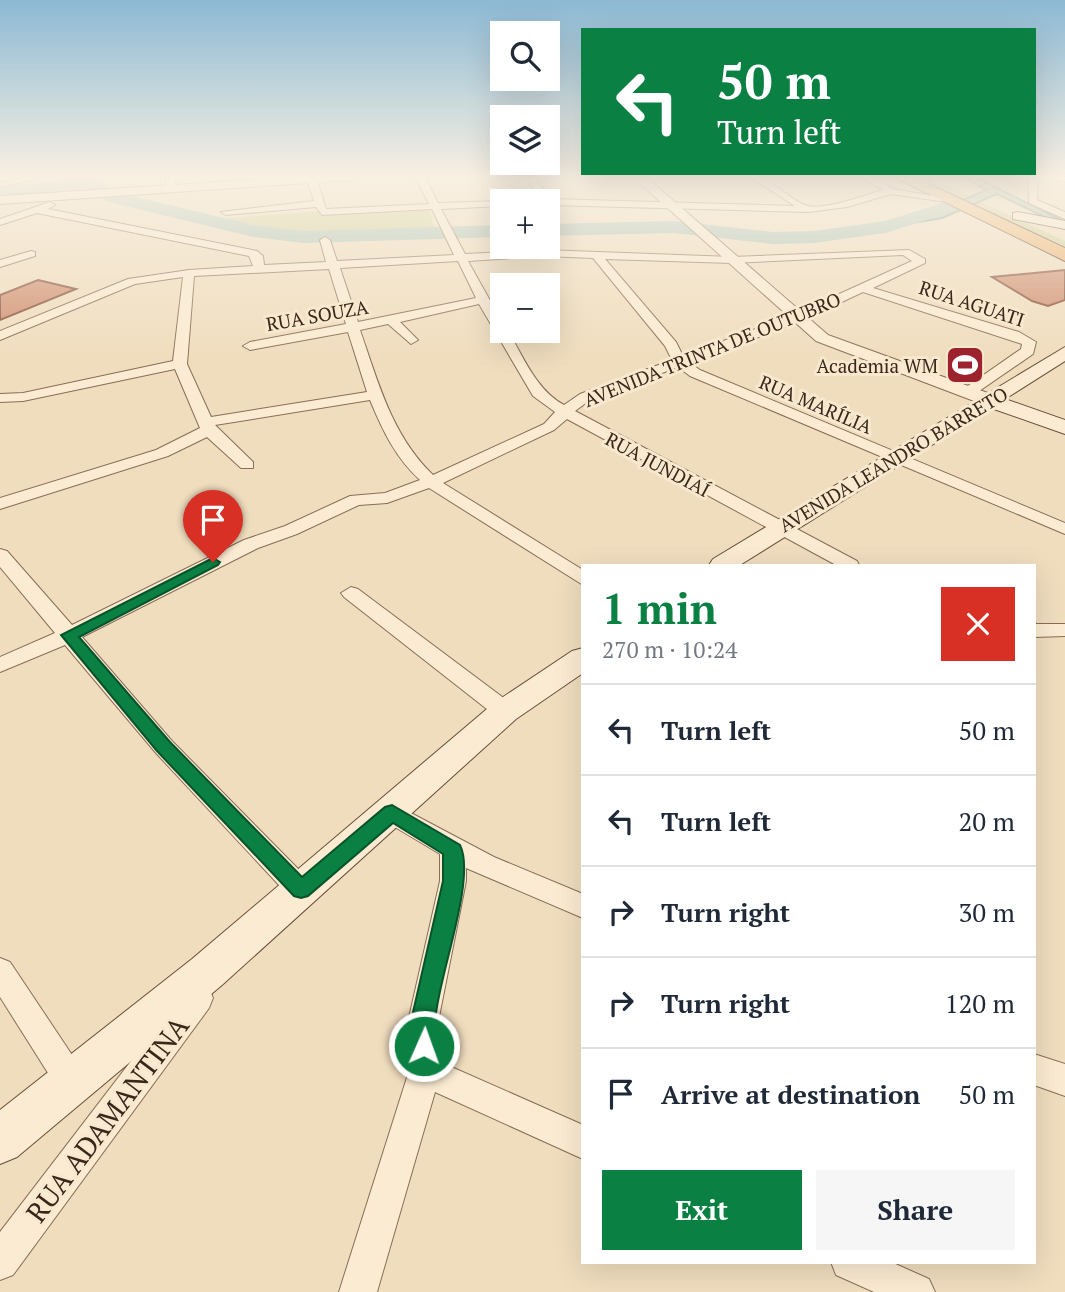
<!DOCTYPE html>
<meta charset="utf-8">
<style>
:root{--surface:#fff;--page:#f6f6f7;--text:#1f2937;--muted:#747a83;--line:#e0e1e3;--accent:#0b8043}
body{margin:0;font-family:"PT Serif",serif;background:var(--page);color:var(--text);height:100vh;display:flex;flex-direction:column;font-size:26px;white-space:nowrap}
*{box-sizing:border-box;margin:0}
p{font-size:23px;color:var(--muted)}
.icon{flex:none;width:38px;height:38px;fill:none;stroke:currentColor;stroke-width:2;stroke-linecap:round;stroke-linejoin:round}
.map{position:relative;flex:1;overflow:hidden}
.details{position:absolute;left:581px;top:564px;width:455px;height:700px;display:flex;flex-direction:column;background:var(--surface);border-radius:0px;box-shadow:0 7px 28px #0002}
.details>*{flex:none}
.guide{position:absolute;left:581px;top:28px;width:455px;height:147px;border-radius:0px;box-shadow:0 7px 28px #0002;background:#0b8043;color:#fff;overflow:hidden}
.tools{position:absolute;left:490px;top:21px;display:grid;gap:14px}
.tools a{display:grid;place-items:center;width:70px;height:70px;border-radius:0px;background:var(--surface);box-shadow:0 7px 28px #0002;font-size:35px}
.pin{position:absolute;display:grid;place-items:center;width:60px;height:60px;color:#fff;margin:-72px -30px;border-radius:50% 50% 50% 0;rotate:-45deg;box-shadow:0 0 7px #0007}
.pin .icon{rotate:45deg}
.me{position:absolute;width:77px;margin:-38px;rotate:2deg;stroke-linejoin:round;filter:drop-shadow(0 0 5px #0008)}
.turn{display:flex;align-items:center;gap:24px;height:147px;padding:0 21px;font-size:32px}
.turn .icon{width:91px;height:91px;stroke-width:2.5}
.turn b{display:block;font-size:49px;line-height:60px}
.round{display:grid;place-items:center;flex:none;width:74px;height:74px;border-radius:0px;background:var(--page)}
.summary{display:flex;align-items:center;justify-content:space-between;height:119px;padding:0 21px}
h1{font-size:42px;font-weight:800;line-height:52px;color:var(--accent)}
.action{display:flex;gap:14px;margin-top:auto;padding:14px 21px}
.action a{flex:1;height:80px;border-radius:0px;background:var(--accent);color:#fff;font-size:28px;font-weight:800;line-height:80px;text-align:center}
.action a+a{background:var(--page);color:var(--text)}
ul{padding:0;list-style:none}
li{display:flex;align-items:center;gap:21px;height:91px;padding:0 21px;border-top:2px solid var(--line)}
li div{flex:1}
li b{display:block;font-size:26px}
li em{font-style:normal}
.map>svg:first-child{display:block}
</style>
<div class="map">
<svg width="1065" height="1292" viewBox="0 0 1065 1292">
<rect width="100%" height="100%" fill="#f0ddbe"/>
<g fill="#ccce92">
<polygon points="910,177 929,177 1065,241 1065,252"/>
<polygon points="428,207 435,230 323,237 220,219 319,211"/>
</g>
<polygon fill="#a2c1b5" stroke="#699083" stroke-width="2" points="964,177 975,177 1065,222 1057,223 997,194 942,218 907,224 903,221 925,217 986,190"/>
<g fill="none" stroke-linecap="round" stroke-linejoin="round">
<g fill="#a2c1b5" fill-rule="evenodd">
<polygon points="88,177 111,188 102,193 85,188 26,195 0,194 0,184 26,185"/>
<polygon points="111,191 253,225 303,231 502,225 502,237 303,243 253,237 105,201 102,197"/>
<polygon points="946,202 955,208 953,212 885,233 814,243 773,244 674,233 548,236 548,224 674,221 773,232 814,231 885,221"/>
</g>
</g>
<g fill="#d19172" stroke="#8a533a" stroke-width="2">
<polygon points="1065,270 1065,300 1048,306 1032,301 992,277"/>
<polygon points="38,280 76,289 0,320 0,295"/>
</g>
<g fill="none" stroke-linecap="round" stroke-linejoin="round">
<g stroke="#896d56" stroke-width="2">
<g id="minor">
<polygon points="26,177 43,177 0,187 0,183"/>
<polygon points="166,177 176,177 174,190 166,188"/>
<path d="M306,177H316L326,209L429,204L415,177H425L438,203L505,201L502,206L441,209L465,254L544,250L732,257L909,250L925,259V263L873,288L1019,332L1036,342L1033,354L972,396H962V390L1021,349L1022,344L863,292L801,321L690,363L700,370L1065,523V534L690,376L678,367L590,400L575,411L857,561L859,565H836L567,419L554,430L443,483L583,570V585L429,488L387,503L359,505L297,534L258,548L82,637L172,741L311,882L315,890L311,898L301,901L291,898L156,753L65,645L0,672V657L55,633L0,567V549L7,551L72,625L244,540L285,526L350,496L385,493L420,480C395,457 383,431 370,400L215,425L253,462V468H241L207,437L168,456L0,509V498L156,450L200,428L175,369L23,401L0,402V394L23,393L173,361L183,277L135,284L0,340V331L128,279L189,270L253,266L249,256L37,213L0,225V219L50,202L55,205L48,209L257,251L263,256L264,265L326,262L320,240L325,237L330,240L337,261L454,255L432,209L322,215L316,207L226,215L221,212L314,201ZM903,255L912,261L793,315L683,356L676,342L605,259L732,263ZM544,256L593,258L665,346L672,360L580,394L564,405C536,390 523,356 508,331H502V322L468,261ZM458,261L476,298L358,322L340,268ZM329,269L346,324L250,342L243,346L250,350L348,332L367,392L211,417L187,364L194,276ZM479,304L533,396L555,412L544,424L433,475C392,436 378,382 360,330L388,324L411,344L418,340L400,322Z"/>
<path d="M524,177H534L551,199L795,206L750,177C774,177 787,200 808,206C825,210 866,195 883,190L860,177H872L893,189L952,199L947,202L891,194L847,207L808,212L548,205Z"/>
<polygon points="1028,177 1038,177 1037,200 1065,212 1065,219 1029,203"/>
<polygon points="1052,177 1065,177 1065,182 1054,179"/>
<polygon points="31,251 35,252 35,256 0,267 0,260"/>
<polygon points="351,587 358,589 513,705 516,711 513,717 497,717 344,597 341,593"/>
<polygon points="1034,624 1065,624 1065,636 1034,637"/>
<polygon points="392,803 494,857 583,894 583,918 466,868 466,881 438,1022 440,1062 583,1125 583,1159 435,1092 377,1292 339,1292 409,1071 408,1022 440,881 440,854 383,820 379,813 383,806"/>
<polygon points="0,958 10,962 82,1070 87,1081 82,1092 71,1097 60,1092 0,997"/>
<polygon points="198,984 209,988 213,998 209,1008 13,1275 0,1280 0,1232 187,988"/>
<polygon points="1034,1054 1065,1064 1065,1096 1034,1085"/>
<polygon points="831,1262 891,1262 929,1279 935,1292 874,1292 836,1275"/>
</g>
</g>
<g stroke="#896d56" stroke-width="2">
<g id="tertiary">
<polygon points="299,177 357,177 351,180 0,204 0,196"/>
<polygon points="633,177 646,177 828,335 996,396 998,400 989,406 982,404 816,341"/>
</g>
</g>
<g stroke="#6b4e39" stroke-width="2">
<g id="secondary">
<polygon points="1018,212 1065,221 1065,229 1013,219 1013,213"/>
<polygon points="1065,347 1065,361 1005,399 1065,420 1065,434 991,408 740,565 709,565 713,559"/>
<polygon points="583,648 583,673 516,719 222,985 17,1157 0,1164 0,1110 192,959 494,703 572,651"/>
</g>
</g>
<g stroke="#573b2b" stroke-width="2">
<polygon id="trunk" points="894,177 914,177 1065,248 1065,261"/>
</g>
<use href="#minor" fill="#fbebd2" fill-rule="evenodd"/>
<use href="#tertiary" fill="#fbebd2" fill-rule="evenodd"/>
<use href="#secondary" fill="#fbebd2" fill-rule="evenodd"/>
<use href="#trunk" fill="#eeb16e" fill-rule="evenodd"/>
</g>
<linearGradient id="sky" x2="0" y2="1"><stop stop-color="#8cb9d4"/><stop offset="0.49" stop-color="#f8f0e2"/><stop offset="1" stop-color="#f8f0e2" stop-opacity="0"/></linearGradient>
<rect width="1065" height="358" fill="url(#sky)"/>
<path fill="#0b8043" stroke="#07532c" stroke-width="2" d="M213,558L220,562L218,565L79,637L170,742L302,877L385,807L392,805L460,845C477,879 437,980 435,1022C434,1034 437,1043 432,1054L424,1057L416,1054L411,1021L443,881V854L393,823L308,896L301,898L294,896L157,751L61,635Z"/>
<defs>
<g id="stadium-square" transform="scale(2.0125)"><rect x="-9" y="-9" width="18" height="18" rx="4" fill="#9c232e" stroke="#f7e8ce"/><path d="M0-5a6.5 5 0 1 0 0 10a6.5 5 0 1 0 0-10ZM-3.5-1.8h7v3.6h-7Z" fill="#fff"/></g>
</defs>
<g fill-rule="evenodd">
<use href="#stadium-square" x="965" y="365"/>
</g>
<g text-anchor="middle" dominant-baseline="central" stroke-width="6" stroke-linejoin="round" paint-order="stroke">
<g font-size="19" fill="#38271b" stroke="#f7e8ce">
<text transform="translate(972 303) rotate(18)">RUA AGUATI</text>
<text transform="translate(317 315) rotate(-10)">RUA SOUZA</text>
<text transform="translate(712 349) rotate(-22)">AVENIDA TRINTA DE OUTUBRO</text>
<text transform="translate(816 404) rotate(23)">RUA MARÍLIA</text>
<text transform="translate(893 459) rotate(-31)">AVENIDA LEANDRO BARRETO</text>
<text transform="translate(658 464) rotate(28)">RUA JUNDIAÍ</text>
</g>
<g font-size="19" fill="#38271b" stroke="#f7e8ce" text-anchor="end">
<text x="938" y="365">Academia WM</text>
</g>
<g font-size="28" fill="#38271b" stroke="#f7e8ce">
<text transform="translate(107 1119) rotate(-53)">RUA ADAMANTINA</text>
</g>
</g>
</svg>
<div class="tools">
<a><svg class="icon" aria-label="search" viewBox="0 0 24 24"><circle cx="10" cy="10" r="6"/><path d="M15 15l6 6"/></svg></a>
<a><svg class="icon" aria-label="layers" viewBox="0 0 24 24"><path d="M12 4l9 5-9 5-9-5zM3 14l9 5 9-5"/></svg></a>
<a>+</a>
<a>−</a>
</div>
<div class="pin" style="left:213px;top:562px;background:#d93025"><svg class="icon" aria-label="arrive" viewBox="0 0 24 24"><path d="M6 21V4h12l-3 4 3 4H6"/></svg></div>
<svg class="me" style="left:424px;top:1046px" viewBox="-20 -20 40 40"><circle r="17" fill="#0b8043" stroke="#fff" stroke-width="3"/><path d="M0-11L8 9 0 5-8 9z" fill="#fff"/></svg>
<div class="guide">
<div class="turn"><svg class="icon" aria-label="left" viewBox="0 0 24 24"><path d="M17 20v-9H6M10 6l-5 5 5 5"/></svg><div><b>50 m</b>Turn left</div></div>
</div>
<section class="details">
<div class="summary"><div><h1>1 min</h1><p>270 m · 10:24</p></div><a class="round" style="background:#d93025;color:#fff"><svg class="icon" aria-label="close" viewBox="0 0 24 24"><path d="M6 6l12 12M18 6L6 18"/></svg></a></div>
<ul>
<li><svg class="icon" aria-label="left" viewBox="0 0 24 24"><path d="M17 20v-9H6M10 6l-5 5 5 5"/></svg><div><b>Turn left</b></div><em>50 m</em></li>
<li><svg class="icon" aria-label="left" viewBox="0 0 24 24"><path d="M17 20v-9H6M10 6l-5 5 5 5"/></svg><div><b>Turn left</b></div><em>20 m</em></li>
<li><svg class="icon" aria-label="right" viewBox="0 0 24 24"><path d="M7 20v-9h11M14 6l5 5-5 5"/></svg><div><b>Turn right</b></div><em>30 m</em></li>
<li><svg class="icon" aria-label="right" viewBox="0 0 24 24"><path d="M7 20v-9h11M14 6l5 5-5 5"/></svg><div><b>Turn right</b></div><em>120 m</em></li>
<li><svg class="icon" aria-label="arrive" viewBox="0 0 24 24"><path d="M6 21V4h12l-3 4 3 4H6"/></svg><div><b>Arrive at destination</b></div><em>50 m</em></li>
</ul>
<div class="action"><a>Exit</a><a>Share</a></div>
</section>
</div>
